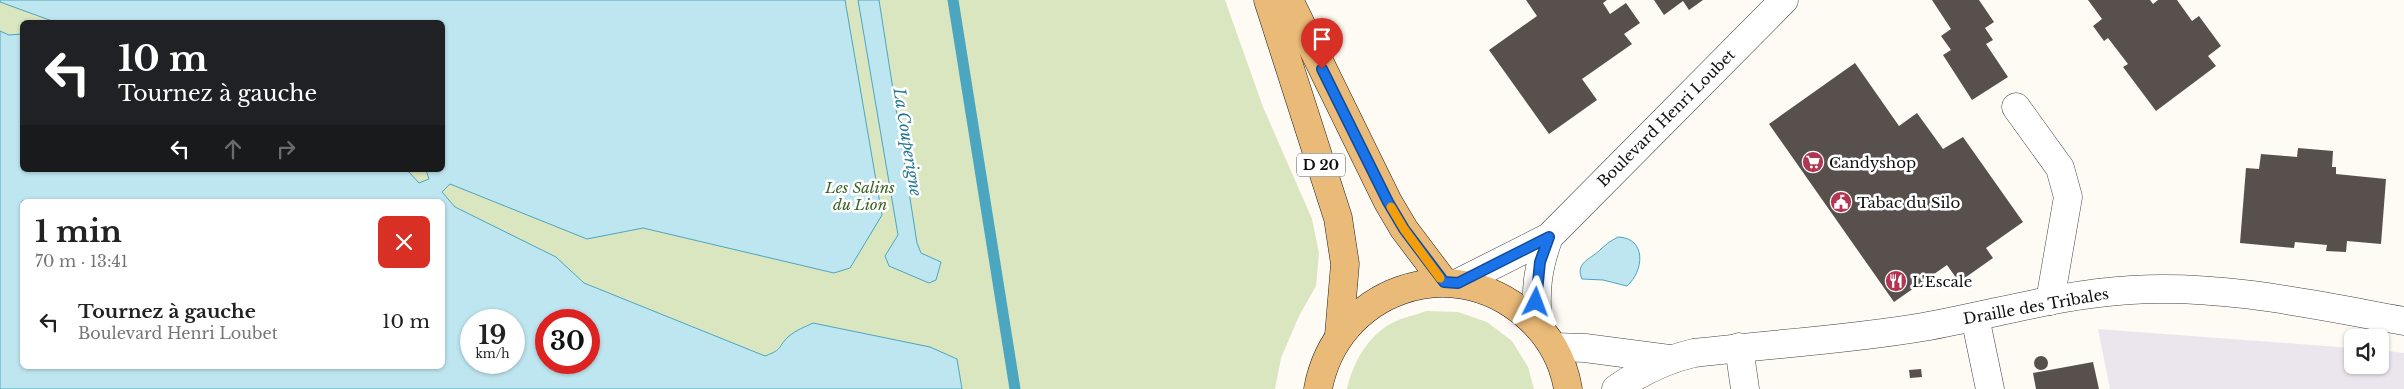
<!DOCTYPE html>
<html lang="fr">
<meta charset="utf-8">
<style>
:root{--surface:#fff;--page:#f2f2f2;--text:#222;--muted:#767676}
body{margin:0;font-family:"Libre Baskerville",serif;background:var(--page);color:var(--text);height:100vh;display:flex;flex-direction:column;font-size:19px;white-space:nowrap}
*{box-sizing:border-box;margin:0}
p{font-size:16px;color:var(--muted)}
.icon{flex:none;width:28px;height:28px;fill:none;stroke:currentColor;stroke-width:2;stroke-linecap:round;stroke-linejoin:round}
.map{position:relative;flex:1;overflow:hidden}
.panel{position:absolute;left:20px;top:199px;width:425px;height:170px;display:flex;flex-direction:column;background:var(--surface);border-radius:8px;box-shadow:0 1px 4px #0004}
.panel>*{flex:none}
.top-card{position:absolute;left:20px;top:20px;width:425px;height:152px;border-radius:8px;box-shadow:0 1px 4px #0004;background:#202124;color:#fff;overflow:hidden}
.fabs{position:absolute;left:2344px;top:329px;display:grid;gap:10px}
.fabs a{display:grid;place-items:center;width:45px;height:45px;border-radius:8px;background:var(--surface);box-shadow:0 1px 4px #0004;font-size:25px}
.speed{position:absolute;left:460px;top:309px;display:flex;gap:10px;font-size:25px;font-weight:700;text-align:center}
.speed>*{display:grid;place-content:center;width:65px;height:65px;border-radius:50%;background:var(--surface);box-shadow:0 1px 4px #0004;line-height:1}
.speed small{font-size:12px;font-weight:400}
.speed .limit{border:8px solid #d22;background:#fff;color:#111}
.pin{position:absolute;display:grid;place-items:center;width:42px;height:42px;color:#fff;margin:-51px -21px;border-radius:50% 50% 50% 0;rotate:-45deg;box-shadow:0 0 5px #0007}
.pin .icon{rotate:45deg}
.me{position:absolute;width:55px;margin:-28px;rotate:3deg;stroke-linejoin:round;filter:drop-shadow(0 0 4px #0008)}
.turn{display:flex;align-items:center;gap:18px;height:105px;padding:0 15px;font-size:22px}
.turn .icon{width:65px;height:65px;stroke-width:2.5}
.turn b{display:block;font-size:35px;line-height:42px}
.lanes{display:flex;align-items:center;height:48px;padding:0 15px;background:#0003;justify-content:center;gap:25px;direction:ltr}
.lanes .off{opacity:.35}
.round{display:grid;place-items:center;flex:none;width:52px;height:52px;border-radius:8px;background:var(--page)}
.summary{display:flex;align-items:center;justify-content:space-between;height:85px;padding:0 15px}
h1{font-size:30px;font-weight:700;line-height:38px}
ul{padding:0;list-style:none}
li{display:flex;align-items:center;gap:15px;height:75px;padding:0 15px}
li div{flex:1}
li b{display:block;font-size:19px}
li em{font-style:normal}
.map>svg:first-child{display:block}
</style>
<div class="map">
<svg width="2404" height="389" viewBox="0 0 2404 389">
<rect width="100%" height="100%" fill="#fefaf4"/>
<polygon fill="#ebe6ed" points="2098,329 2352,348 2352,365 2380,365 2380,350 2404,353 2404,389 2110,389"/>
<g fill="#dae6c0" fill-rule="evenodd">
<path d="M0,0H1225L1263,107L1312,219L1319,253L1316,286L1299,316L1281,358L1275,389H0ZM22,22H442V170H22ZM22,201H442V366H22ZM471,320H514V362H471ZM546,320H589V362H546Z"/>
<path d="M1426,311L1458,312L1487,322L1512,341L1528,367L1534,389H1347C1353,362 1369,333 1396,321C1405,317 1416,315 1426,311Z"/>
</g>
<g fill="#bee6f0" stroke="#4ca6bf" fill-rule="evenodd">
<path d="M0,0H845L882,215L850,268L834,273L643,228L587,239L450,184L442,192L455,207L556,257L584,283L765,356C784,349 777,347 789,336C796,330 805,327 813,323L930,347L957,359L962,389H0V31L9,35L22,34V170H402L409,172L419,183L429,179L426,170H442V22H55L0,2ZM22,201H442V366H22ZM471,320H514V362H471ZM546,320H589V362H546Z"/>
<polygon points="858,0 879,0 917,243 921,253 941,262 936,280 929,283 889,266 885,256 898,235"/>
<path d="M1618,237C1647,238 1644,271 1627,286L1603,280L1582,279C1575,263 1590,259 1599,251C1605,245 1610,241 1618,237Z"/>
</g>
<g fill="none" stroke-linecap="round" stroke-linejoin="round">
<polyline stroke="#4ca6bf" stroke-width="11" points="953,0 1015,389"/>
</g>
<g fill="#58504d">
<polygon points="1526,0 1607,0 1603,3 1610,14 1626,3 1640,23 1624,34 1632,44 1582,79 1597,100 1549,134 1489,50 1537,16"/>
<polygon points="1654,0 1703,0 1689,10 1683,1 1664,15"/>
<polygon points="1932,0 1979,0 1994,22 1985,28 1993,40 1986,44 2008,77 1972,100 1943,55 1951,50 1941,36 1951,29"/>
<polygon points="2088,0 2150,0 2153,4 2158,0 2177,0 2192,21 2199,16 2221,46 2208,56 2216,66 2156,111 2123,67 2128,64 2108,38 2104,41 2093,26 2102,19"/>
<polygon points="1855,63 1899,126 1917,113 1943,149 1963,137 2023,222 1986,248 1993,258 1959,282 1947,265 1894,302 1769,124"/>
<polygon points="2298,148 2333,151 2332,167 2336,167 2336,174 2386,179 2381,244 2347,241 2346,252 2326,251 2327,245 2295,242 2294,248 2240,243 2246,168 2259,169 2261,154 2297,157"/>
<circle cx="2041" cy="363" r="7"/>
<polygon points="2093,362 2099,389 2036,389 2033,373"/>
<polygon points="1921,369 1922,377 1910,378 1909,370"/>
</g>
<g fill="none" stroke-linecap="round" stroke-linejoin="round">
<g stroke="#434343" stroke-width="29">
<g id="minor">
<polyline points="2016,107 2060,168 2068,197 2050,301"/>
<polyline points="1458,283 1549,237 1784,0"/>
<polyline points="1975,317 1990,389"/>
<path d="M1538,326C1535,292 1537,269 1549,237"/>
<polyline points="1554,347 1585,348 1669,359"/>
<polyline points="1739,347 1745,389"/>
<path d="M1616,389C1640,372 1664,360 1694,353C1770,344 1847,340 1923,327C1992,315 2060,294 2131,290C2222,284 2315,305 2404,321"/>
</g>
</g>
<g stroke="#212121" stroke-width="29">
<g id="major">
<polyline points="1268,0 1338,218 1345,264 1339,335"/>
<polyline points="1289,0 1388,202 1404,229 1444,282"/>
<path d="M1318,389C1336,291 1450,249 1526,315C1548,334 1563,359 1568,389"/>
</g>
</g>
<use href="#minor" stroke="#fff" stroke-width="28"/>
<use href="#major" stroke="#eaba78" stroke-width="28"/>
</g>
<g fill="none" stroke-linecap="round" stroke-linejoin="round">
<g stroke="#114b97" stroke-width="12">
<polyline id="route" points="1322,69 1388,202 1404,229 1444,282 1458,283 1549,237 1540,262 1536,302"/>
</g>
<use href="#route" stroke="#1a73e8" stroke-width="9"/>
<polyline stroke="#f59e0b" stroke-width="9" points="1391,207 1404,229 1440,278"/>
</g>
<defs>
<g id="supermarket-disc" transform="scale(1.125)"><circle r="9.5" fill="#b23651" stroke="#fff"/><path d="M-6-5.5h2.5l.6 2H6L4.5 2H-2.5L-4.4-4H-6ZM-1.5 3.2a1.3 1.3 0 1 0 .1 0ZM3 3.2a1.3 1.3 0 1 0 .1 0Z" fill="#fff"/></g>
<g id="civic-disc" transform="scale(1.125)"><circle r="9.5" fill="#b23651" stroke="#fff"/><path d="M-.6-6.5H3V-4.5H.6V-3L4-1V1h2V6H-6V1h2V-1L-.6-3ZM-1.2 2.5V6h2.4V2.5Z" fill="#fff"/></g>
<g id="restaurant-disc" transform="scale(1.125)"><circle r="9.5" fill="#b23651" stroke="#fff"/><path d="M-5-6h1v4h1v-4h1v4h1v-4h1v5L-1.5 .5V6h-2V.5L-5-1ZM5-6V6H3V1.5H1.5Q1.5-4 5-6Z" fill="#fff"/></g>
</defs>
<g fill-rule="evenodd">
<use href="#supermarket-disc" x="1813" y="162"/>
<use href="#civic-disc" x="1841" y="202"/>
<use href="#restaurant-disc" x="1896" y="281"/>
</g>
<g text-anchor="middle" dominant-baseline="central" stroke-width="5" stroke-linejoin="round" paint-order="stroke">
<rect fill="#fff" stroke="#585858" stroke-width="1" x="1297" y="153.5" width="48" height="23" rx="4"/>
<g font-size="14" font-weight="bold" fill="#101010">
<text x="1321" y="165">D 20</text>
</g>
<g font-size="15" fill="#101010" stroke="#fff">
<text transform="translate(1666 118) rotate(-45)">Boulevard Henri Loubet</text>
<text transform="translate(2036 306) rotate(-10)">Draille des Tribales</text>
</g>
<g font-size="15" fill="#101010" stroke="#fff" text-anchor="start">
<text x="1829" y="162">Candyshop</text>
<text x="1857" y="202">Tabac du Silo</text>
<text x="1912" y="281">L'Escale</text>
</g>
<g font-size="15" font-style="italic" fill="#3d6226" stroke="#fff">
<text x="860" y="187">Les Salins<tspan x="860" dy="17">du Lion</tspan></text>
</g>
<g font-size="16" font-style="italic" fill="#257895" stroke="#fff">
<text transform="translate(908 142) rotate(81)">La Couperigne</text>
</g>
</g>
</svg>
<div class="fabs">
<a><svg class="icon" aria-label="sound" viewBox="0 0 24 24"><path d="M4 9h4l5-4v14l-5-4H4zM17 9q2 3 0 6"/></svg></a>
</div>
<div class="speed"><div>19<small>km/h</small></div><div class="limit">30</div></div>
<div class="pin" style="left:1322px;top:69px;background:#d93025"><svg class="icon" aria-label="arrive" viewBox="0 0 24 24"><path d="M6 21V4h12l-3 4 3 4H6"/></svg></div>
<svg class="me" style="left:1536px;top:302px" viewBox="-20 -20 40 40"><path d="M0-17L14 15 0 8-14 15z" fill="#1a73e8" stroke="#fff" stroke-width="4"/></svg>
<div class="top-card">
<div class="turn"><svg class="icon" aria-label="left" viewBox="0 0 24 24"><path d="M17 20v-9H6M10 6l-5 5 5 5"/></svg><div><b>10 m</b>Tournez à gauche</div></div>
<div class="lanes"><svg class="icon" aria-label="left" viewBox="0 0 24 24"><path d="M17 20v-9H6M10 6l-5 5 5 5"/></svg><svg class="icon off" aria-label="ahead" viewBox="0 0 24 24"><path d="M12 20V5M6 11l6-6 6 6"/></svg><svg class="icon off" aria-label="right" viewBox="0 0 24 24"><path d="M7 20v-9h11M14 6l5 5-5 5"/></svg></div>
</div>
<section class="panel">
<div class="summary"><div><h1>1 min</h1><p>70 m · 13:41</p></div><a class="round" style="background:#d93025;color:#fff"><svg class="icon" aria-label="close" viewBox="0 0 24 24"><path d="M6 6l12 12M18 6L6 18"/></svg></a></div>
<ul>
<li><svg class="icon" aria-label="left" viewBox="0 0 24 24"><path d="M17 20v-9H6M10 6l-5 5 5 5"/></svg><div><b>Tournez à gauche</b><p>Boulevard Henri Loubet</p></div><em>10 m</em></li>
</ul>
</section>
</div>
